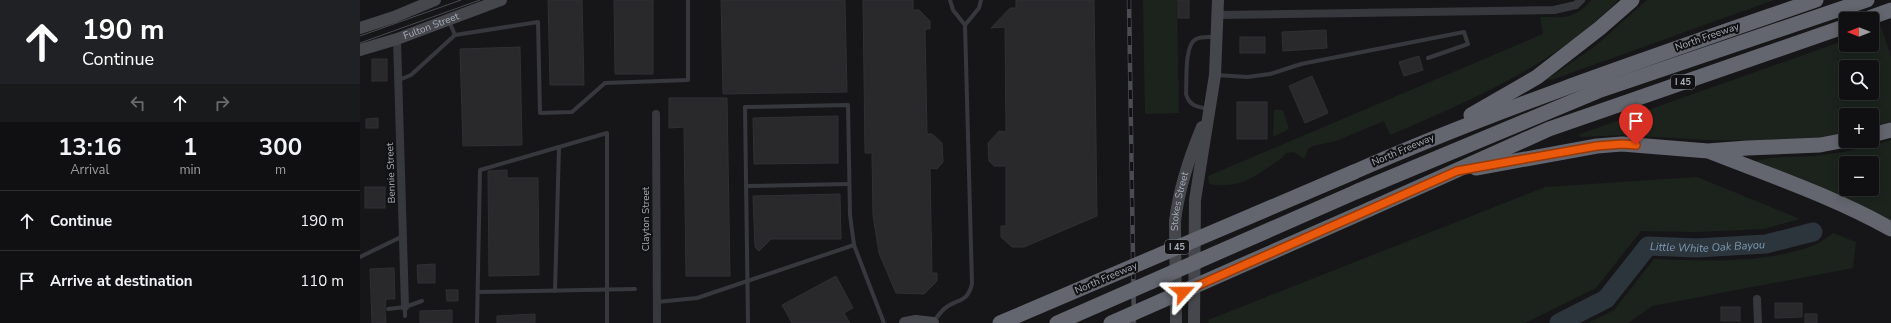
<!DOCTYPE html>
<meta charset="utf-8">
<style>
:root{--surface:#101012;--page:#1e1e20;--text:#f1f3f6;--muted:#9c9d9f;--line:#303032}
body{margin:0;font-family:"Nunito Sans",sans-serif;background:var(--page);color:var(--text);height:100vh;display:flex;flex-direction:column;font-size:15px;white-space:nowrap}
*{box-sizing:border-box;margin:0}
p{font-size:13px;color:var(--muted)}
.icon{flex:none;width:22px;height:22px;fill:none;stroke:currentColor;stroke-width:2;stroke-linecap:round;stroke-linejoin:round}
.map{position:relative;flex:1;overflow:hidden}
.panel{display:flex;flex-direction:column;background:var(--surface);width:360px}
.panel>*{flex:none}
.banner{background:#202124;color:#fff;overflow:hidden}
.needle{width:26px;rotate:270deg}
.controls{position:absolute;left:1479px;top:12px;display:grid;gap:8px}
.controls a{display:grid;place-items:center;width:40px;height:40px;border-radius:4px;background:var(--surface);box-shadow:0 2px 10px #0003,0 0 0 1px var(--line);font-size:20px}
.pin{position:absolute;display:grid;place-items:center;width:34px;height:34px;color:#fff;margin:-41px -17px;border-radius:50% 50% 50% 0;rotate:-45deg;box-shadow:0 0 4px #0007}
.pin .icon{rotate:45deg}
.me{position:absolute;width:44px;margin:-22px;rotate:66deg;stroke-linejoin:round;filter:drop-shadow(0 0 3px #0008)}
.turn{display:flex;align-items:center;gap:14px;height:84px;padding:0 16px;font-size:18px}
.turn .icon{width:52px;height:52px;stroke-width:2.5}
.turn b{display:block;font-size:28px;line-height:34px}
.lanes{display:flex;align-items:center;height:38px;padding:0 16px;background:#0003;justify-content:center;gap:20px;direction:ltr}
.lanes .off{opacity:.35}
.eta{display:flex;justify-content:space-evenly;align-items:center;height:68px;text-align:center}
.eta b{font-size:24px;font-weight:700;line-height:28px}
ul{padding:0;list-style:none}
li{display:flex;align-items:center;gap:12px;height:60px;padding:0 16px;border-top:1px solid var(--line)}
li div{flex:1}
li b{display:block;font-size:15px}
li em{font-style:normal}
main{display:flex;flex:1;min-height:0}
.map>svg:first-child{display:block}
</style>
<main>
<section class="panel">
<div class="banner">
<div class="turn"><svg class="icon" aria-label="ahead" viewBox="0 0 24 24"><path d="M12 20V5M6 11l6-6 6 6"/></svg><div><b>190 m</b>Continue</div></div>
<div class="lanes"><svg class="icon off" aria-label="left" viewBox="0 0 24 24"><path d="M17 20v-9H6M10 6l-5 5 5 5"/></svg><svg class="icon" aria-label="ahead" viewBox="0 0 24 24"><path d="M12 20V5M6 11l6-6 6 6"/></svg><svg class="icon off" aria-label="right" viewBox="0 0 24 24"><path d="M7 20v-9h11M14 6l5 5-5 5"/></svg></div>
</div>
<div class="eta">
<div><b>13:16</b><p>Arrival</p></div>
<div><b>1</b><p>min</p></div>
<div><b>300</b><p>m</p></div>
</div>
<ul>
<li><svg class="icon" aria-label="ahead" viewBox="0 0 24 24"><path d="M12 20V5M6 11l6-6 6 6"/></svg><div><b>Continue</b></div><em>190 m</em></li>
<li><svg class="icon" aria-label="arrive" viewBox="0 0 24 24"><path d="M6 21V4h12l-3 4 3 4H6"/></svg><div><b>Arrive at destination</b></div><em>110 m</em></li>
</ul>
</section>
<div class="map">
<svg width="1531" height="323" viewBox="0 0 1531 323">
<rect width="100%" height="100%" fill="#161618"/>
<g fill="#1c231d" fill-rule="evenodd">
<polygon points="783,0 817,0 819,113 785,114"/>
<path d="M1232,0H1258C1194,66 1113,99 1030,135L1024,121L976,141L953,146L948,149L944,159L934,152L926,153L922,158C895,175 884,190 849,184L848,176L1183,34L1180,17C1206,17 1213,20 1232,0Z"/>
<polygon points="1287,0 1414,0 1194,79 1186,80 1234,47"/>
<path d="M1521,27L1531,56V122L1512,127V115H1486V133L1439,140H1347L1263,135L1222,137L1219,136L1220,134L1486,40V45H1512V31ZM1486,67H1512V93H1486Z"/>
<polygon points="914,110 923,110 929,129 913,137"/>
<path d="M1531,140V222L1401,165L1396,161C1414,155 1433,158 1452,156C1478,154 1505,148 1531,140ZM1486,163H1512V189H1486Z"/>
<polygon points="1337,177 1440,219 1404,229 1336,232 1281,231 1236,288 1165,323 849,323 848,320 1185,187"/>
<path d="M1473,233L1496,242L1493,268L1292,306L1268,323H1228L1254,310L1294,259C1347,261 1405,264 1455,245C1461,242 1467,237 1473,233Z"/>
</g>
<g fill="none" stroke-linecap="round" stroke-linejoin="round">
<path stroke="#2c353c" stroke-width="19" id="s1" d="M1199,323L1246,299L1288,246L1337,248L1406,244L1453,232"/>
</g>
<g fill="#29292c" stroke="#303034">
<polygon points="188,0 222,0 224,85 190,85"/>
<polygon points="254,0 293,0 293,74 255,74"/>
<polygon points="361,0 485,0 487,92 363,94"/>
<polygon points="503,0 553,0 553,10 559,10 570,21 570,29 565,29 567,134 572,134 582,143 583,162 577,169 570,168 572,273 577,273 577,281 564,294 536,293 519,253 513,215 512,153 505,153"/>
<polygon points="656,0 734,0 737,216 664,247 652,247 641,237 641,226 646,226 646,166 634,166 629,161 628,143 639,131 646,132 645,27 631,28 650,8 656,8"/>
<rect x="818" y="0" width="11" height="18"/>
<polygon points="966,30 967,48 923,51 922,32"/>
<rect x="880" y="37" width="25" height="16"/>
<polygon points="160,47 162,145 103,146 100,49"/>
<polygon points="1059,56 1063,70 1044,76 1039,62"/>
<rect x="12" y="59" width="15" height="22"/>
<polygon points="952,76 968,113 945,123 929,86"/>
<polygon points="309,98 367,98 370,276 326,276 324,127 309,128"/>
<rect x="877" y="102" width="30" height="37"/>
<polygon points="478,116 478,163 394,164 393,118"/>
<polygon points="18,118 18,128 6,128 6,119"/>
<polygon points="147,170 147,178 178,178 179,275 129,276 128,171"/>
<rect x="5" y="187" width="20" height="21"/>
<polygon points="480,194 481,239 411,239 399,251 395,247 393,196"/>
<polygon points="75,264 75,283 58,283 57,265"/>
<polygon points="34,268 35,299 26,299 25,309 26,323 12,323 10,269"/>
<polygon points="476,276 493,308 484,313 490,323 432,323 422,305"/>
<polygon points="86,290 98,290 98,301 87,301"/>
<polygon points="1415,303 1442,303 1442,317 1415,318"/>
<rect x="1361" y="307" width="19" height="14"/>
<polygon points="92,310 92,323 60,323 60,311"/>
<polygon points="175,314 175,323 137,323 137,316"/>
<rect x="1445" y="314" width="12" height="9"/>
</g>
<g fill="none" stroke-linecap="round" stroke-linejoin="round">
<g stroke="#37383d" stroke-width="4">
<polyline points="89,21 95,35"/>
<polyline points="605,25 619,8 621,0"/>
<polyline points="856,75 887,77 910,74 941,64 1104,32 1108,44 1068,58"/>
<polyline points="39,80 51,75 95,35 178,22 180,113 212,112 245,83 328,80 328,0"/>
<path d="M849,109C838,107 829,106 826,94C827,81 824,45 836,39C842,36 848,37 855,37"/>
<polyline points="386,186 489,184"/>
<polyline points="0,257 43,236"/>
<polyline points="195,291 199,147"/>
<polyline points="118,292 275,289"/>
<polyline points="297,302 337,298 494,245"/>
<polyline points="45,307 45,316"/>
<polyline points="28,309 45,307 62,301"/>
<path d="M574,321C577,317 581,312 584,309C597,298 607,304 612,284L605,25L593,10L590,0"/>
<polyline points="117,323 120,170 247,133 247,323"/>
<polyline points="388,323 385,107 488,105 490,215 494,245 524,323"/>
</g>
<g stroke="#37383d" stroke-width="8">
<polyline points="858,15 1194,10 1216,5 1221,0"/>
<polyline points="37,39 45,307"/>
<polyline points="296,114 297,323"/>
<polyline points="1397,299 1398,323"/>
</g>
<g stroke="#45474d" stroke-width="12">
<polyline points="0,28 34,17 75,0"/>
<path id="s2" d="M0,50L37,39L141,0"/>
<polyline points="545,323 556,321 573,323"/>
<path id="s3" d="M816,323L815,221C819,188 829,158 842,127"/>
<polyline points="834,323 835,200 855,75 858,0"/>
</g>
<g stroke="#63666e" stroke-width="15">
<polyline points="1506,19 1531,10"/>
<polyline points="1111,115 1177,77 1240,28 1272,0"/>
<polyline points="1512,135 1531,130"/>
<path d="M1351,152C1412,176 1474,197 1531,229"/>
<polyline points="1116,168 1237,146 1262,144 1348,151 1387,148 1460,145 1486,140"/>
<path d="M994,172C1145,106 1300,54 1456,0"/>
<polyline points="998,191 1238,91 1507,0"/>
<polyline points="1010,209 1189,129 1486,26"/>
</g>
<g stroke="#4a4c52" stroke-width="1">
<polyline points="0,36 101,0"/>
<polyline points="0,43 120,0"/>
</g>
<g stroke="#4a4c52" stroke-width="4.5">
<polyline id="rail" points="769,0 774,323"/>
</g>
<use href="#rail" stroke="#111113" stroke-width="3" stroke-dasharray="9" stroke-linecap="butt"/>
<g stroke="#63666e" stroke-width="15">
<polyline points="640,323 994,172"/>
<polyline points="697,323 998,191"/>
<polyline points="751,323 1010,209"/>
</g>
</g>
<g fill="none" stroke-linecap="round" stroke-linejoin="round">
<g stroke="#983908" stroke-width="10">
<polyline id="route" points="823,292 1097,171 1237,146 1262,144 1276,145"/>
</g>
<use href="#route" stroke="#ea580c" stroke-width="7"/>
</g>
<g text-anchor="middle" dominant-baseline="central" stroke-width="4" stroke-linejoin="round" paint-order="stroke">
<g fill="#111113" stroke="#7b7e86" stroke-width="1">
<rect x="1311" y="75" width="24" height="14" rx="3"/>
<rect x="805" y="240" width="24" height="14" rx="3"/>
</g>
<g font-size="9" font-weight="bold" fill="#a8adb8">
<text x="1323" y="82">I 45</text>
<text x="817" y="247">I 45</text>
</g>
<g font-size="10" fill="#a8adb8" stroke="#111113">
<text stroke="none"><textPath href="#s2" startOffset="75">Fulton Street</textPath></text>
<text transform="translate(1347 37) rotate(-19)">North Freeway</text>
<text transform="translate(1043 150) rotate(-23)">North Freeway</text>
<text transform="translate(31 173) rotate(-92)">Bennie Street</text>
<text stroke="none"><textPath href="#s3" startOffset="122">Stokes Street</textPath></text>
<text transform="translate(286 219) rotate(-90)">Clayton Street</text>
<text transform="translate(746 278) rotate(-23)">North Freeway</text>
</g>
<g font-size="11" font-style="italic" fill="#7f9bb3" stroke="#111113">
<text stroke="none"><textPath href="#s1" startOffset="180">Little White Oak Bayou</textPath></text>
</g>
</g>
</svg>
<div class="controls">
<a><svg class="needle" viewBox="-14 -14 28 28"><path d="M0-13l5 13h-10z" fill="#e53935"/><path d="M0 13l5-13h-10z" fill="#9c9d9f"/></svg></a>
<a><svg class="icon" aria-label="search" viewBox="0 0 24 24"><circle cx="10" cy="10" r="6"/><path d="M15 15l6 6"/></svg></a>
<a>+</a>
<a>−</a>
</div>
<div class="pin" style="left:1276px;top:145px;background:#d93025"><svg class="icon" aria-label="arrive" viewBox="0 0 24 24"><path d="M6 21V4h12l-3 4 3 4H6"/></svg></div>
<svg class="me" style="left:823px;top:292px" viewBox="-20 -20 40 40"><path d="M0-17L14 15 0 8-14 15z" fill="#ea580c" stroke="#fff" stroke-width="4"/></svg>
</div>
</main>
